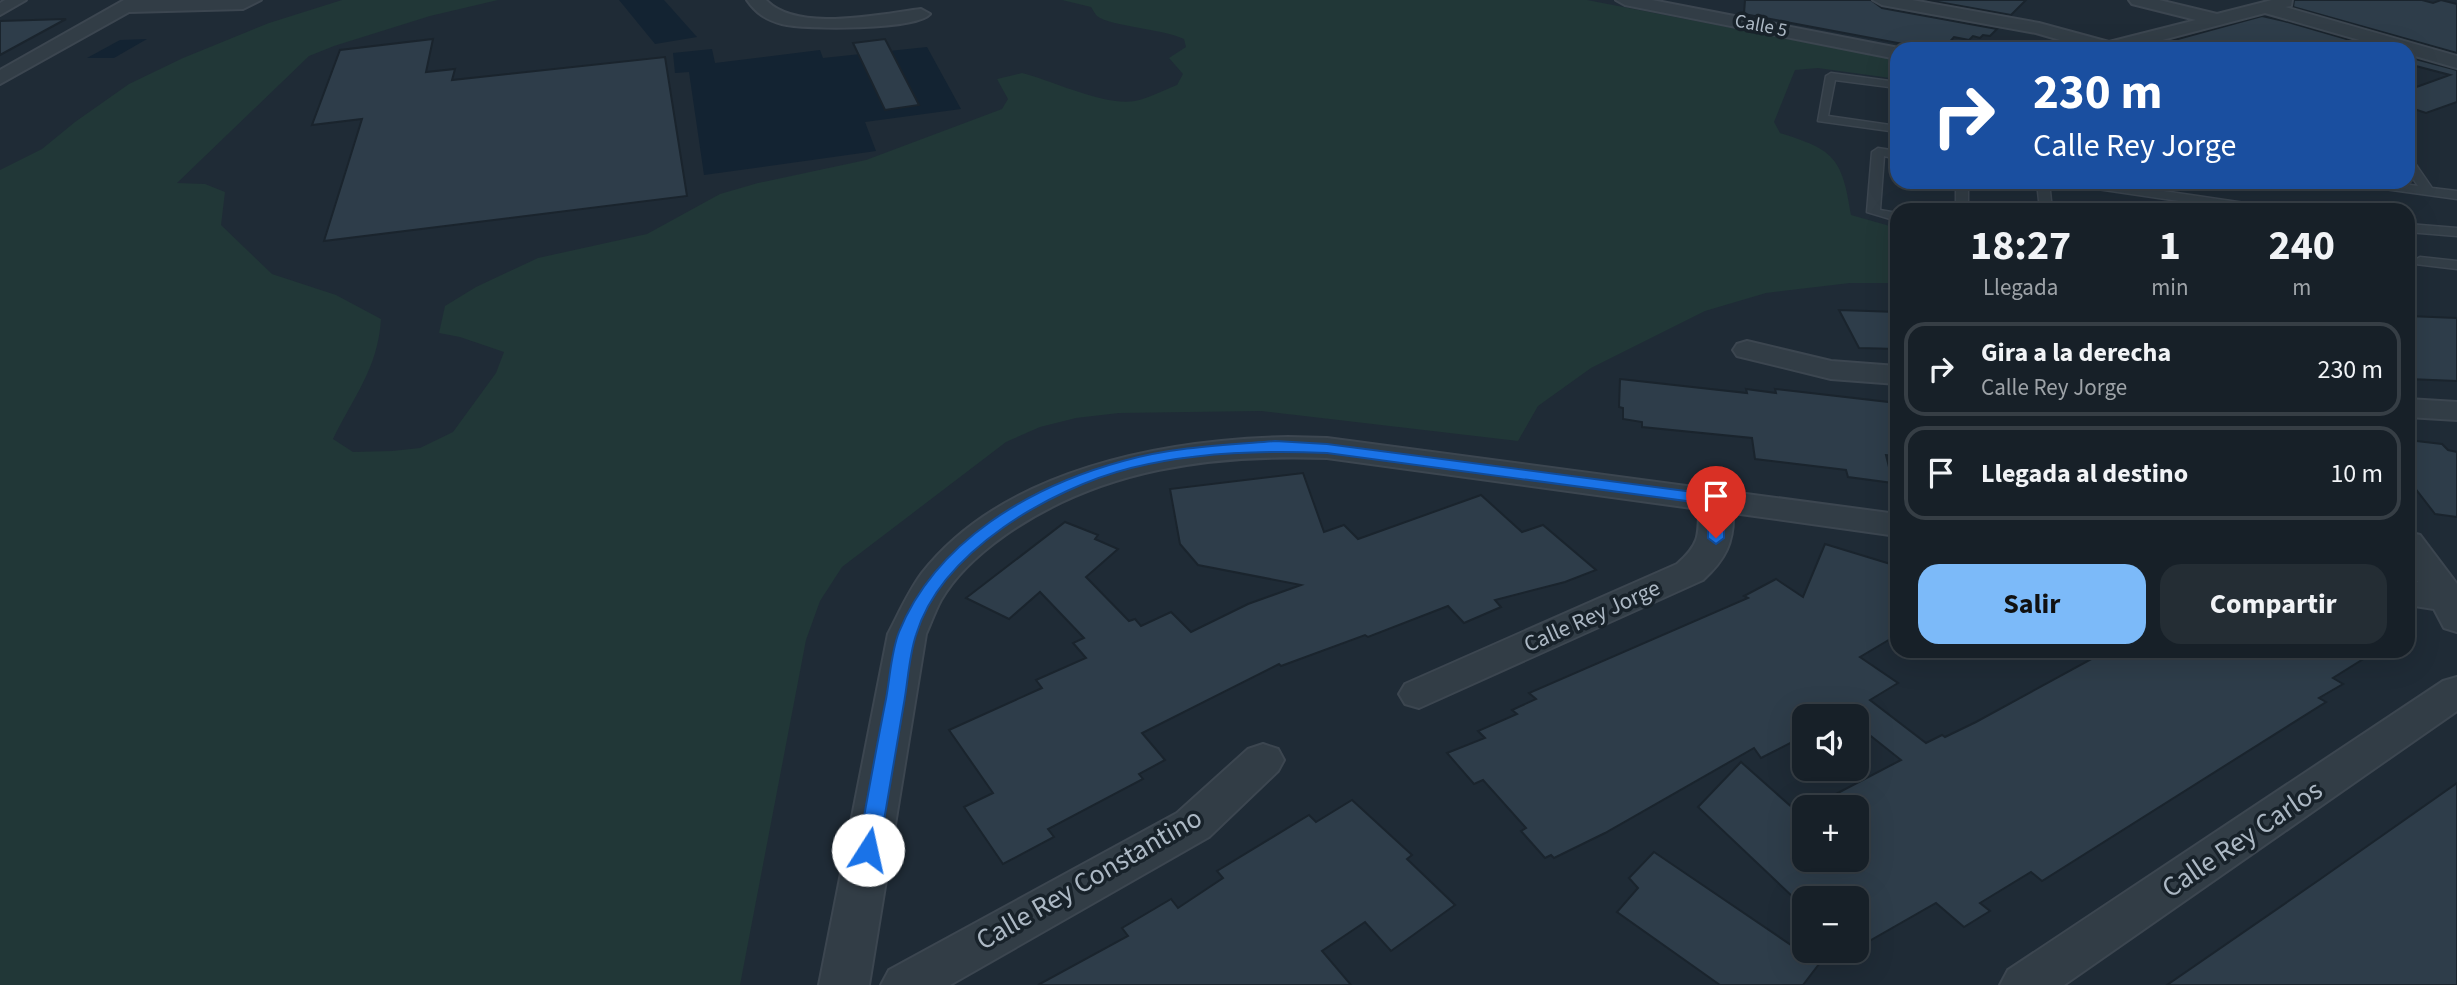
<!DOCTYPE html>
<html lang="es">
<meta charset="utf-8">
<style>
:root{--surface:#172028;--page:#242d34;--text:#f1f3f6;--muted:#9ea3a8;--line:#363e45;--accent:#7cbaf9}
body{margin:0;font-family:"Source Sans 3",sans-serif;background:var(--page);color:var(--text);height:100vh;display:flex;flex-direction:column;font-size:26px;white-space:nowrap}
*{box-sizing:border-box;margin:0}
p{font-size:23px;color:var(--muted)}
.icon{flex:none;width:38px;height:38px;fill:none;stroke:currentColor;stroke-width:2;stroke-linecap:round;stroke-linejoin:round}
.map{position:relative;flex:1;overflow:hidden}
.details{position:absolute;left:1890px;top:203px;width:525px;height:455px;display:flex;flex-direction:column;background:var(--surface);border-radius:21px;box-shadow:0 7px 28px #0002,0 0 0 2px var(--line)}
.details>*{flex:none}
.hud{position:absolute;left:1890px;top:42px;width:525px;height:147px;border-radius:21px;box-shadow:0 7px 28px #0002,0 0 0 2px var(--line);background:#1a4fa0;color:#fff;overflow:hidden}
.controls{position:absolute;left:1792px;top:704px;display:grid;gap:14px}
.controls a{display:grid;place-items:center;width:77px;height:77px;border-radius:14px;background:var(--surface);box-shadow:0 7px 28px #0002,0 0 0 2px var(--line);font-size:35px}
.pin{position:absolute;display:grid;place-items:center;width:60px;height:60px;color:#fff;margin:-72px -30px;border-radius:50% 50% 50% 0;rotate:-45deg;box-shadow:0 0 7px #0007}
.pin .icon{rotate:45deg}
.me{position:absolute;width:77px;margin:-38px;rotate:10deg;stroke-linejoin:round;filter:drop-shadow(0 0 5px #0008)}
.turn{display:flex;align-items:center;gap:24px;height:147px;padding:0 28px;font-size:32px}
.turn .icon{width:91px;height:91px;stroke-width:2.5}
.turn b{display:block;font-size:49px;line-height:60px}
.eta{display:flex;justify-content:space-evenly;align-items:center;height:119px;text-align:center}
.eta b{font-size:42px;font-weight:700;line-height:49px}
.cta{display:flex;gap:14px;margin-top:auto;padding:14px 28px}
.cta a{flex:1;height:80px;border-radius:21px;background:var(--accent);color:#111;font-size:28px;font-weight:700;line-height:80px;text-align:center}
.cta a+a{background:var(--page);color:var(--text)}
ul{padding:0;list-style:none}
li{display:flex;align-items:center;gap:21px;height:94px;margin:0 14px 10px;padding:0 14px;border:4px solid var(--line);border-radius:21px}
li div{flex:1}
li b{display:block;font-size:26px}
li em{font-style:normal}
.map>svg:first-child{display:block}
</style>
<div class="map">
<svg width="2457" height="985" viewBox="0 0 2457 985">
<rect width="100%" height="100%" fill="#1f2b36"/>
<path fill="#213737" d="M342,0H498L430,16L334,46L309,56L177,183L205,184L225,192L221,225L272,274L336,295L381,319C378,368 354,396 333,439L353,452L392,451L420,448L453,432L496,373L504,352L460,337L439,333L445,306L476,287L538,258L647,234L720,194L758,183L866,160L1002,109L1008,99L997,79L1022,73C1053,81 1104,106 1135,101C1149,98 1164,90 1177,85L1183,74L1169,58L1186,47L1184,39C1163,29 1109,26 1097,16C1096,15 1091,7 1091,7L1062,0H1587L1897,60V79L1818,68L1795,70L1774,122L1780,133C1834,150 1842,157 1851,215L1897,228V283H1850L1766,293L1705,311L1591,368L1538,406L1518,441L1261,411L1119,413L1076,418L1040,427L1006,442L842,567L820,601L806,640L740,985H0V170L42,149L75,122L129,84L183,58L269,23Z"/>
<g fill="#132332">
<polygon points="619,0 664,0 697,37 655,44"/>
<polygon points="147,39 114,58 87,58 120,40"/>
<polygon points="927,47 961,109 865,122 876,151 704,175 689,72 675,73 673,53 712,49 715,63 820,50 823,58"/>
</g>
<g fill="#2e3d4a" stroke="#1a242d" stroke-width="2">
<polygon points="1745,0 1871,0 1882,8 1997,29 1990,36 1983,35 1980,38 1973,36 1969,40 1954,37 1944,48 1905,42 1903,44 1744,14"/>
<polygon points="1927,0 2026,0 2011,15"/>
<polygon points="2294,0 2422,0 2433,3 2441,0 2457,4 2457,53 2293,7"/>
<polygon points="2262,16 2284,21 2381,49 2168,49 2167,42"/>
<polygon points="66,19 0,55 0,21"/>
<polygon points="433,39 426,72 455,69 452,80 665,57 687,196 324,241 362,119 312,125 340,50"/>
<polygon points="885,39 919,105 885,110 853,43"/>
<polygon points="2408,57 2457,70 2457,102 2426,113 2408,107 2408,90 2450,75 2408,64"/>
<polygon points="1839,310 1897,312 1897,349 1859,348"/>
<polygon points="2408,316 2457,318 2457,381 2408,379"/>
<polygon points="1620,379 1747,393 1746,389 1776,393 1775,389 1897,403 1897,456 1886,455 1893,483 1848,477 1846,470 1755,459 1752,438 1642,427 1642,422 1623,419 1623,408 1619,407"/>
<polygon points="2408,440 2442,444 2448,450 2457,452 2457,517 2435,514 2408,479"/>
<polygon points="1303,473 1324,532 1344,525 1358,539 1481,495 1522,532 1543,525 1596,570 1565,582 1495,600 1501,607 1464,623 1448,606 1368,637 1365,635 1281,666 1279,664 1142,733 1165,760 1139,774 1143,779 1048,829 1054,837 1003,864 964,807 993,793 949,730 1042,688 1036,680 1086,658 1073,643 1084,638 1040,592 1009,619 966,598 1065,522 1098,535 1095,539 1118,549 1086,577 1129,621 1135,619 1141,626 1171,612 1191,632 1248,604 1301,585 1198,565 1180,544 1170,489"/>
<polygon points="1825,544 1897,566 1897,635 1860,657 1898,683 1870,700 1926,743 1942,735 1945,737 1976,722 2106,651 2376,651 2333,678 2343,684 2319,698 2326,702 2042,881 2031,872 1980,903 1990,911 1964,927 1936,903 1857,948 1857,898 1794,898 1698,807 1741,762 1804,818 1804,859 1857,859 1857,807 1811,807 1901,760 1857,725 1857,716 1804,716 1804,736 1761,758 1754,748 1605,833 1554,858 1551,855 1545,858 1521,831 1526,828 1483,780 1474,784 1447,753 1485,738 1478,731 1517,714 1512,710 1536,699 1529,693 1748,598 1744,596 1776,579 1803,597"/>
<polygon points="2457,783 2457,985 2167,985 2319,880"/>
<polygon points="1352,800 1412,855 1407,859 1455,905 1391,951 1365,922 1322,951 1351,985 1038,985 1128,936 1122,928 1171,899 1178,908 1223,878 1217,871 1309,815 1316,822"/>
<polygon points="1654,852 1819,964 1803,985 1720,985 1617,912 1638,888 1629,878"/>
</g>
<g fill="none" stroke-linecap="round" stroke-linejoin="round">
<g stroke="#3c4650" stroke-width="3">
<g id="lane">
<polygon points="1831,73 1897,82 1897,88 1835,80 1828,116 1897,126 1897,132 1818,121 1826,76"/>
<polygon points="1878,148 1897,151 1897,159 1884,156 1880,210 1897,213 1897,221 1867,212 1872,152"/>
<polygon points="2408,158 2412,159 2432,188 2457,191 2457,199 2363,186 2357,182 2390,182 2418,186 2408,171"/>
<rect x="1956" y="182" width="12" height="28"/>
<polygon points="2037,182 2049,182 2052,210 2040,210"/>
<polygon points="2071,182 2102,182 2265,206 2271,210 2240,210 2077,186"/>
<polygon points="2408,224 2457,228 2457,236 2408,232"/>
<polygon points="2420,257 2457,261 2457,269 2415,264 2413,261"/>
</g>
</g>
<g stroke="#3c4650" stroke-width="4">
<g id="street">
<polygon points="5,0 26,0 0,15 0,3"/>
<polygon points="124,0 261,0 243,9 129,12 0,84 0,70"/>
<path d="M747,0H766C797,33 880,14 921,9L930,14C917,30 804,30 782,24C766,20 756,13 747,0Z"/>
<polygon points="1616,0 1652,0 1904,49 1897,49 1897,59 1625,5"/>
<polygon points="1873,0 1912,0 2039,23 2109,42 2196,20 2132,4 2129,0 2159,0 2217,14 2272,0 2292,0 2291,6 2285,7 2457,56 2457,68 2408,54 2408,49 2391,49 2265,13 2128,49 2091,49 2036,33 1882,5"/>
<polygon points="1747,341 1831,361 1897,366 1897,384 1831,379 1737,356 1733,350 1737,344"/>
<polygon points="2408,399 2457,402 2457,420 2408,417"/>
<path d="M1288,437L1327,438L1897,514V536L1733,513C1734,543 1725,560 1703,580L1419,708L1405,704L1399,694L1405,684L1677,564C1699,545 1699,536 1699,509L1327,458C1213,454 1101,468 1005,535C981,552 956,574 941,600C935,611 931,623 926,634L869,985H819L888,634C899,613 908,592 922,573C1004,469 1163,440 1288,437Z"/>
<polygon points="2408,532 2420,535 2457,584 2457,632 2444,628 2434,609 2408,605 2408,581 2418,582 2408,568"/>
<polygon points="2457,677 2457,711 2064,985 2000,985 2008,970 2443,681"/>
<polygon points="1263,744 1278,749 1284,760 1278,771 1209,837 950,985 881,985 889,970 1177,813 1248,749"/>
</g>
</g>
<use href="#lane" fill="#323d46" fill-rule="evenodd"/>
<use href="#street" fill="#323d46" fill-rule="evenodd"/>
</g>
<path fill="#1a73e8" stroke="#114b97" stroke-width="2" d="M1275,441L1327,444L1716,495L1724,500V538L1716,544L1708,538V504L1327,453C1262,450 1194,452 1131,468C1052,488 941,551 916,635C909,656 908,681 904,703C896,752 887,801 879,850L876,856L868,859L861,856L858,850C867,800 876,749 886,699C890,678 891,652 899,632C936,541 1031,486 1123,461C1172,447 1224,445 1275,441Z"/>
<g text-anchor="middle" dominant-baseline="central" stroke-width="7" stroke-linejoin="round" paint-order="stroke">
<g font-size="19" fill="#acb8c4" stroke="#18222a">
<text transform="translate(1761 26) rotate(11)">Calle 5</text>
</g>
<g font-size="23" fill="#acb8c4" stroke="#18222a">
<text transform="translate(1592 616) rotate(-24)">Calle Rey Jorge</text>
</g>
<g font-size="28" fill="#acb8c4" stroke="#18222a">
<text transform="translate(2242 839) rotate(-34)">Calle Rey Carlos</text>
<text transform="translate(1089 879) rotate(-30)">Calle Rey Constantino</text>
</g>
</g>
</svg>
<div class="controls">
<a><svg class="icon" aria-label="sound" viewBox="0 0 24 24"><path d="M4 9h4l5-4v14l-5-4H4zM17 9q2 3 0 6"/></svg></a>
<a>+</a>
<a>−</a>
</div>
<div class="pin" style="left:1716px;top:538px;background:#d93025"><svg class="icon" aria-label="arrive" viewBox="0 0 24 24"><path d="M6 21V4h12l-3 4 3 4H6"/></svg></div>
<svg class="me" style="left:868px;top:850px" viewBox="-20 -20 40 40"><circle r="19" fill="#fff"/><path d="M0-13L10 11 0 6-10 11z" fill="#1a73e8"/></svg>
<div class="hud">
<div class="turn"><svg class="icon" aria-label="right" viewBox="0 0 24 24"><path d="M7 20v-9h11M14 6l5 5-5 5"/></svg><div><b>230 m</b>Calle Rey Jorge</div></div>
</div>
<section class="details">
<div class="eta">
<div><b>18:27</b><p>Llegada</p></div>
<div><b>1</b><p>min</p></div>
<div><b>240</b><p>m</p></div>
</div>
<ul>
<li><svg class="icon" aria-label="right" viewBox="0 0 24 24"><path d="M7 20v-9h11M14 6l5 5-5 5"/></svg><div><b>Gira a la derecha</b><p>Calle Rey Jorge</p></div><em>230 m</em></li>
<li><svg class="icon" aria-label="arrive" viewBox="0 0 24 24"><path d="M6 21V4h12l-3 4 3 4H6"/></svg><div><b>Llegada al destino</b></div><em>10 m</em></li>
</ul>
<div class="cta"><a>Salir</a><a>Compartir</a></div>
</section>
</div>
